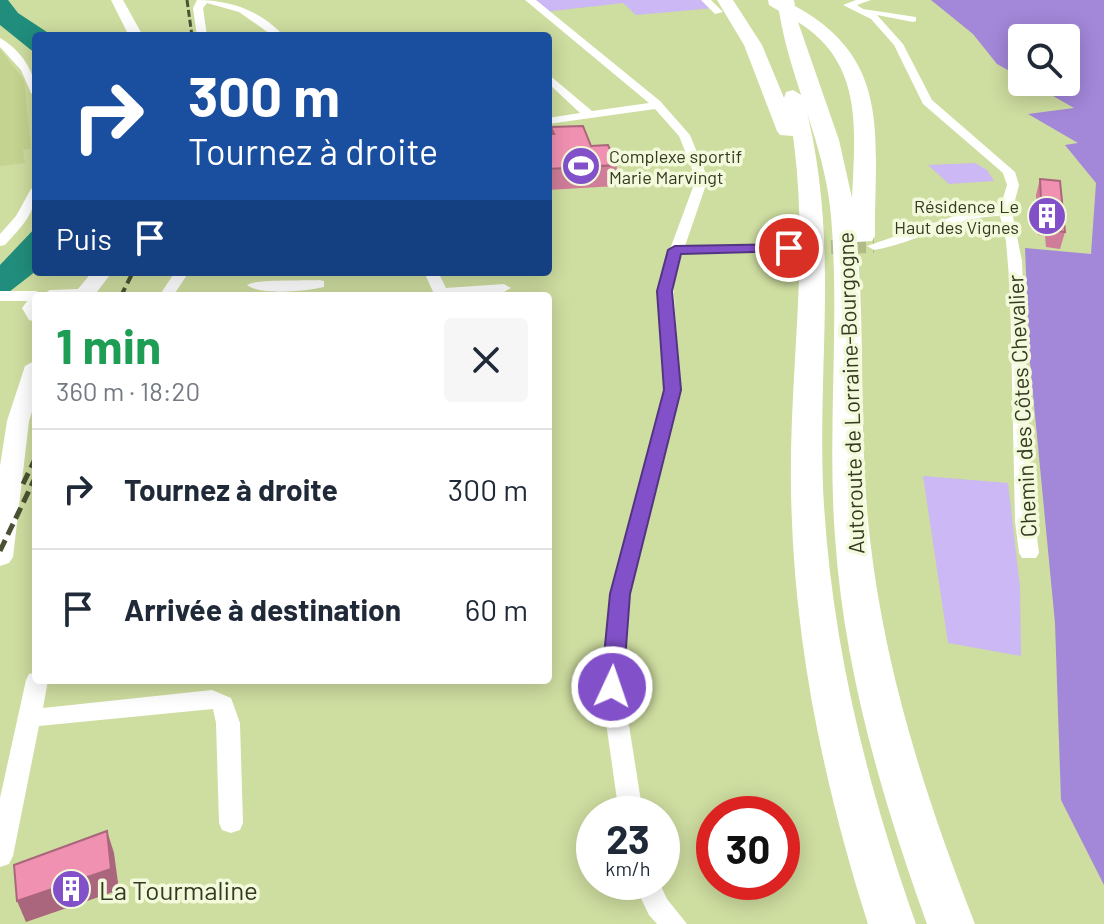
<!DOCTYPE html>
<html lang="fr">
<meta charset="utf-8">
<style>
:root{--surface:#fff;--page:#f6f6f7;--text:#1f2937;--muted:#747a83;--line:#e0e1e3}
body{margin:0;font-family:Barlow,sans-serif;background:var(--page);color:var(--text);height:100vh;display:flex;flex-direction:column;font-size:30px;white-space:nowrap}
*{box-sizing:border-box;margin:0}
p{font-size:26px;color:var(--muted)}
.icon{flex:none;width:44px;height:44px;fill:none;stroke:currentColor;stroke-width:2;stroke-linecap:round;stroke-linejoin:round}
.map{position:relative;flex:1;overflow:hidden}
.panel{position:absolute;left:32px;top:292px;width:520px;height:392px;display:flex;flex-direction:column;background:var(--surface);border-radius:8px;box-shadow:0 4px 20px #0003}
.panel>*{flex:none}
.top-card{position:absolute;left:32px;top:32px;width:520px;height:244px;border-radius:8px;box-shadow:0 4px 20px #0003;background:#1a4fa0;color:#fff;overflow:hidden}
.fabs{position:absolute;left:1008px;top:24px;display:grid;gap:16px}
.fabs a{display:grid;place-items:center;width:72px;height:72px;border-radius:8px;background:var(--surface);box-shadow:0 4px 20px #0003;font-size:40px}
.speed{position:absolute;left:576px;top:796px;display:flex;gap:16px;font-size:40px;font-weight:700;text-align:center}
.speed>*{display:grid;place-content:center;width:104px;height:104px;border-radius:50%;background:var(--surface);box-shadow:0 4px 20px #0003;line-height:1}
.speed small{font-size:20px;font-weight:400}
.speed .limit{border:12px solid #d22;background:#fff;color:#111}
.pin{position:absolute;display:grid;place-items:center;width:68px;height:68px;color:#fff;margin:-34px;border:4px solid #fff;border-radius:50%;box-shadow:0 2px 8px #0007}
.me{position:absolute;width:88px;margin:-44px;rotate:3deg;stroke-linejoin:round;filter:drop-shadow(0 0 6px #0008)}
.turn{display:flex;align-items:center;gap:28px;height:168px;padding:0 24px;font-size:36px}
.turn .icon{width:104px;height:104px;stroke-width:2.5}
.turn b{display:block;font-size:56px;line-height:68px}
.then{display:flex;align-items:center;height:76px;padding:0 24px;background:#0003;gap:16px;font-size:30px}
.round{display:grid;place-items:center;flex:none;width:84px;height:84px;border-radius:8px;background:var(--page)}
.summary{display:flex;align-items:center;justify-content:space-between;height:136px;padding:0 24px}
h1{font-size:48px;font-weight:700;line-height:60px;color:#1e9e55}
ul{padding:0;list-style:none}
li{display:flex;align-items:center;gap:24px;height:120px;padding:0 24px;border-top:2px solid var(--line)}
li div{flex:1}
li b{display:block;font-size:30px}
li em{font-style:normal}
.map>svg:first-child{display:block}
</style>
<div class="map">
<svg width="1104" height="924" viewBox="0 0 1104 924">
<rect width="100%" height="100%" fill="#cedda0"/>
<polygon fill="#c4d38f" points="0,49 24,80 31,149 23,150 25,163 0,166"/>
<g fill="#cbb8f4">
<polygon points="533,0 703,0 714,8 636,15 623,3 544,12"/>
<polygon points="975,163 987,170 994,181 949,184 928,165"/>
<polygon points="923,476 1008,483 1020,587 1021,656 948,643"/>
</g>
<polygon fill="#a387d9" points="931,0 1104,0 1104,885 1061,800 1055,623 1030,363 1025,248 1091,254 1096,183 1065,145 1078,143 1028,114 1074,108 1029,82 1066,82 1066,38 1022,38 1022,78 997,64 973,34"/>
<g fill="#218d7c">
<polygon points="0,0 8,0 18,13 53,36 36,36 36,54 0,25"/>
<polygon points="36,227 36,271 0,299 0,265"/>
</g>
<g fill="none" stroke-linecap="round" stroke-linejoin="round">
<polyline stroke="#afbc87" stroke-width="14" stroke-dasharray="14 7" stroke-linecap="butt" points="789,248 874,246"/>
<g fill="#fff" fill-rule="evenodd">
<path d="M197,0C231,0 261,11 284,36H273L239,12L207,3L203,8L207,36H197L193,8Z"/>
<polygon points="525,0 536,0 660,101 690,135 708,179 685,246 789,244 796,248 789,252 682,254 673,279 680,390 630,594 623,687 643,814 619,814 601,687 610,594 664,390 659,279 696,179 679,136 655,109 548,124 548,118 580,113 548,83 548,74 592,111 649,103"/>
<polygon points="701,0 711,0 723,12 715,14"/>
<path d="M856,0H871L857,5L863,9L916,17V21L913,22L877,15L903,44L932,100L1015,172L1019,185L1012,212L1022,261L1031,488L1039,553L1036,558H1022L1019,553L1015,521L1010,290L1006,241L1000,216C956,216 917,243 874,250L867,246L966,212L1000,208L1007,185L1003,173L923,104L894,45L871,19L843,5Z"/>
<path d="M0,38C21,50 36,72 36,96L31,93L21,70L0,47Z"/>
<path d="M36,188C36,214 21,227 5,245L0,246V234L16,216L31,189Z"/>
<polygon points="175,272 189,272 173,296 159,296"/>
<polygon points="424,272 438,272 446,288 504,284 511,288 504,292 435,296"/>
<path d="M319,280L324,281V287C306,291 261,296 247,285C255,279 303,281 319,280Z"/>
<polygon points="36,672 36,680 48,680 43,708 212,690 231,698 240,723 243,823 240,830 231,833 222,830 219,823 216,723 213,709 39,726 13,856 9,864 0,867 0,798 26,680 29,674"/>
<polygon points="633,882 659,882 667,899 687,924 657,924 649,915"/>
</g>
<polygon fill="#fff" fill-rule="evenodd" points="0,291 36,291 45,296 36,296 36,301 0,301"/>
<g fill="#fff" fill-rule="evenodd">
<polygon points="111,0 123,0 143,36 129,36"/>
<polygon points="92,272 112,272 94,296 40,296 50,290 78,289"/>
<polygon points="36,297 36,322 29,320 22,308 29,299"/>
<polygon points="36,360 36,400 29,421 13,557 9,563 0,566 0,466 7,421 25,366"/>
</g>
<g fill="#fff" fill-rule="evenodd">
<path d="M717,0H733L762,45L784,98L786,92L793,90L803,96C840,235 818,348 823,487C830,638 866,783 916,924H868C823,782 793,639 791,489C789,373 809,260 794,144L793,136L780,135L777,131L744,45Z"/>
<path d="M768,0H794L795,6C894,60 874,139 875,236L872,241L857,242C866,341 858,440 870,539C885,672 926,799 975,924H927C882,799 844,670 835,537C827,430 840,322 831,216C825,143 790,81 779,11L769,5ZM798,22C864,63 855,130 852,198L839,140Z"/>
</g>
<polyline stroke="#4b5234" stroke-width="3" stroke-dasharray="7 3" stroke-linecap="butt" points="187,0 192,36"/>
<polyline stroke="#4b5234" stroke-width="4" stroke-dasharray="9 5" stroke-linecap="butt" points="121,296 133,272"/>
<g stroke="#4b5234" stroke-width="5" stroke-dasharray="12 6" stroke-linecap="butt">
<polyline points="23,484 36,457"/>
<polyline points="0,551 36,476"/>
</g>
</g>
<g fill="#cf7d98">
<polygon points="551,127 591,146 617,165 616,186 548,190 548,134 551,134"/>
<polygon points="1040,179 1065,232 1060,249 1046,247 1045,236 1038,235 1036,195"/>
</g>
<polygon fill="#a9667c" points="107,831 114,853 119,890 26,922 17,901"/>
<g fill="#f191b1" stroke="#a9667c" stroke-width="2">
<polygon points="583,126 591,146 608,145 617,165 548,169 548,134 554,134 551,127"/>
<polygon points="1040,179 1060,181 1065,232 1051,230 1050,219 1042,218"/>
<polygon points="107,831 111,869 17,901 14,865"/>
</g>
<polygon fill="#8251ca" stroke="#543583" stroke-width="2" points="789,244 796,248 794,251 681,254 672,291 681,390 630,594 623,687 620,693 604,693 601,687 610,594 664,390 657,291 668,250 675,246"/>
<defs>
<g id="stadium-disc" transform="scale(2)"><circle r="9.5" fill="#8251ca" stroke="#f2fadb"/><path d="M0-5a6.5 5 0 1 0 0 10a6.5 5 0 1 0 0-10ZM-3.5-1.8h7v3.6h-7Z" fill="#fff"/></g>
<g id="building-disc" transform="scale(2)"><circle r="9.5" fill="#8251ca" stroke="#f2fadb"/><path d="M-4-6H4V6H1V3H-1V6H-4ZM-2.5-4.3h1.7v1.8h-1.7ZM.8-4.3h1.7v1.8H.8ZM-2.5-1h1.7V.8h-1.7ZM.8-1h1.7V.8H.8Z" fill="#fff"/></g>
</defs>
<g fill-rule="evenodd">
<use href="#stadium-disc" x="581" y="166"/>
<use href="#building-disc" x="1047" y="216"/>
<use href="#building-disc" x="71" y="889"/>
</g>
<g text-anchor="middle" dominant-baseline="central" stroke-width="7" stroke-linejoin="round" paint-order="stroke">
<g font-size="18" fill="#343a21" stroke="#f2fadb" text-anchor="start">
<text x="609" y="156">Complexe sportif<tspan x="609" dy="21">Marie Marvingt</tspan></text>
<text x="1019" y="206" text-anchor="end">Résidence Le<tspan x="1019" dy="21">Haut des Vignes</tspan></text>
</g>
<g font-size="22" fill="#343a21" stroke="#f2fadb">
<text transform="translate(850 393) rotate(-92)">Autoroute de Lorraine-Bourgogne</text>
<text transform="translate(1021 406) rotate(-93)">Chemin des Côtes Chevalier</text>
</g>
<g font-size="26" fill="#343a21" stroke="#f2fadb" text-anchor="start">
<text x="99" y="889">La Tourmaline</text>
</g>
</g>
</svg>
<div class="fabs">
<a><svg class="icon" aria-label="search" viewBox="0 0 24 24"><circle cx="10" cy="10" r="6"/><path d="M15 15l6 6"/></svg></a>
</div>
<div class="speed"><div>23<small>km/h</small></div><div class="limit">30</div></div>
<div class="pin" style="left:789px;top:248px;background:#d93025"><svg class="icon" aria-label="arrive" viewBox="0 0 24 24"><path d="M6 21V4h12l-3 4 3 4H6"/></svg></div>
<svg class="me" style="left:612px;top:687px" viewBox="-20 -20 40 40"><circle r="17" fill="#8251ca" stroke="#fff" stroke-width="3"/><path d="M0-11L8 9 0 5-8 9z" fill="#fff"/></svg>
<div class="top-card">
<div class="turn"><svg class="icon" aria-label="right" viewBox="0 0 24 24"><path d="M7 20v-9h11M14 6l5 5-5 5"/></svg><div><b>300 m</b>Tournez à droite</div></div>
<div class="then">Puis<svg class="icon" aria-label="arrive" viewBox="0 0 24 24"><path d="M6 21V4h12l-3 4 3 4H6"/></svg></div>
</div>
<section class="panel">
<div class="summary"><div><h1>1 min</h1><p>360 m · 18:20</p></div><a class="round"><svg class="icon" aria-label="close" viewBox="0 0 24 24"><path d="M6 6l12 12M18 6L6 18"/></svg></a></div>
<ul>
<li><svg class="icon" aria-label="right" viewBox="0 0 24 24"><path d="M7 20v-9h11M14 6l5 5-5 5"/></svg><div><b>Tournez à droite</b></div><em>300 m</em></li>
<li><svg class="icon" aria-label="arrive" viewBox="0 0 24 24"><path d="M6 21V4h12l-3 4 3 4H6"/></svg><div><b>Arrivée à destination</b></div><em>60 m</em></li>
</ul>
</section>
</div>
